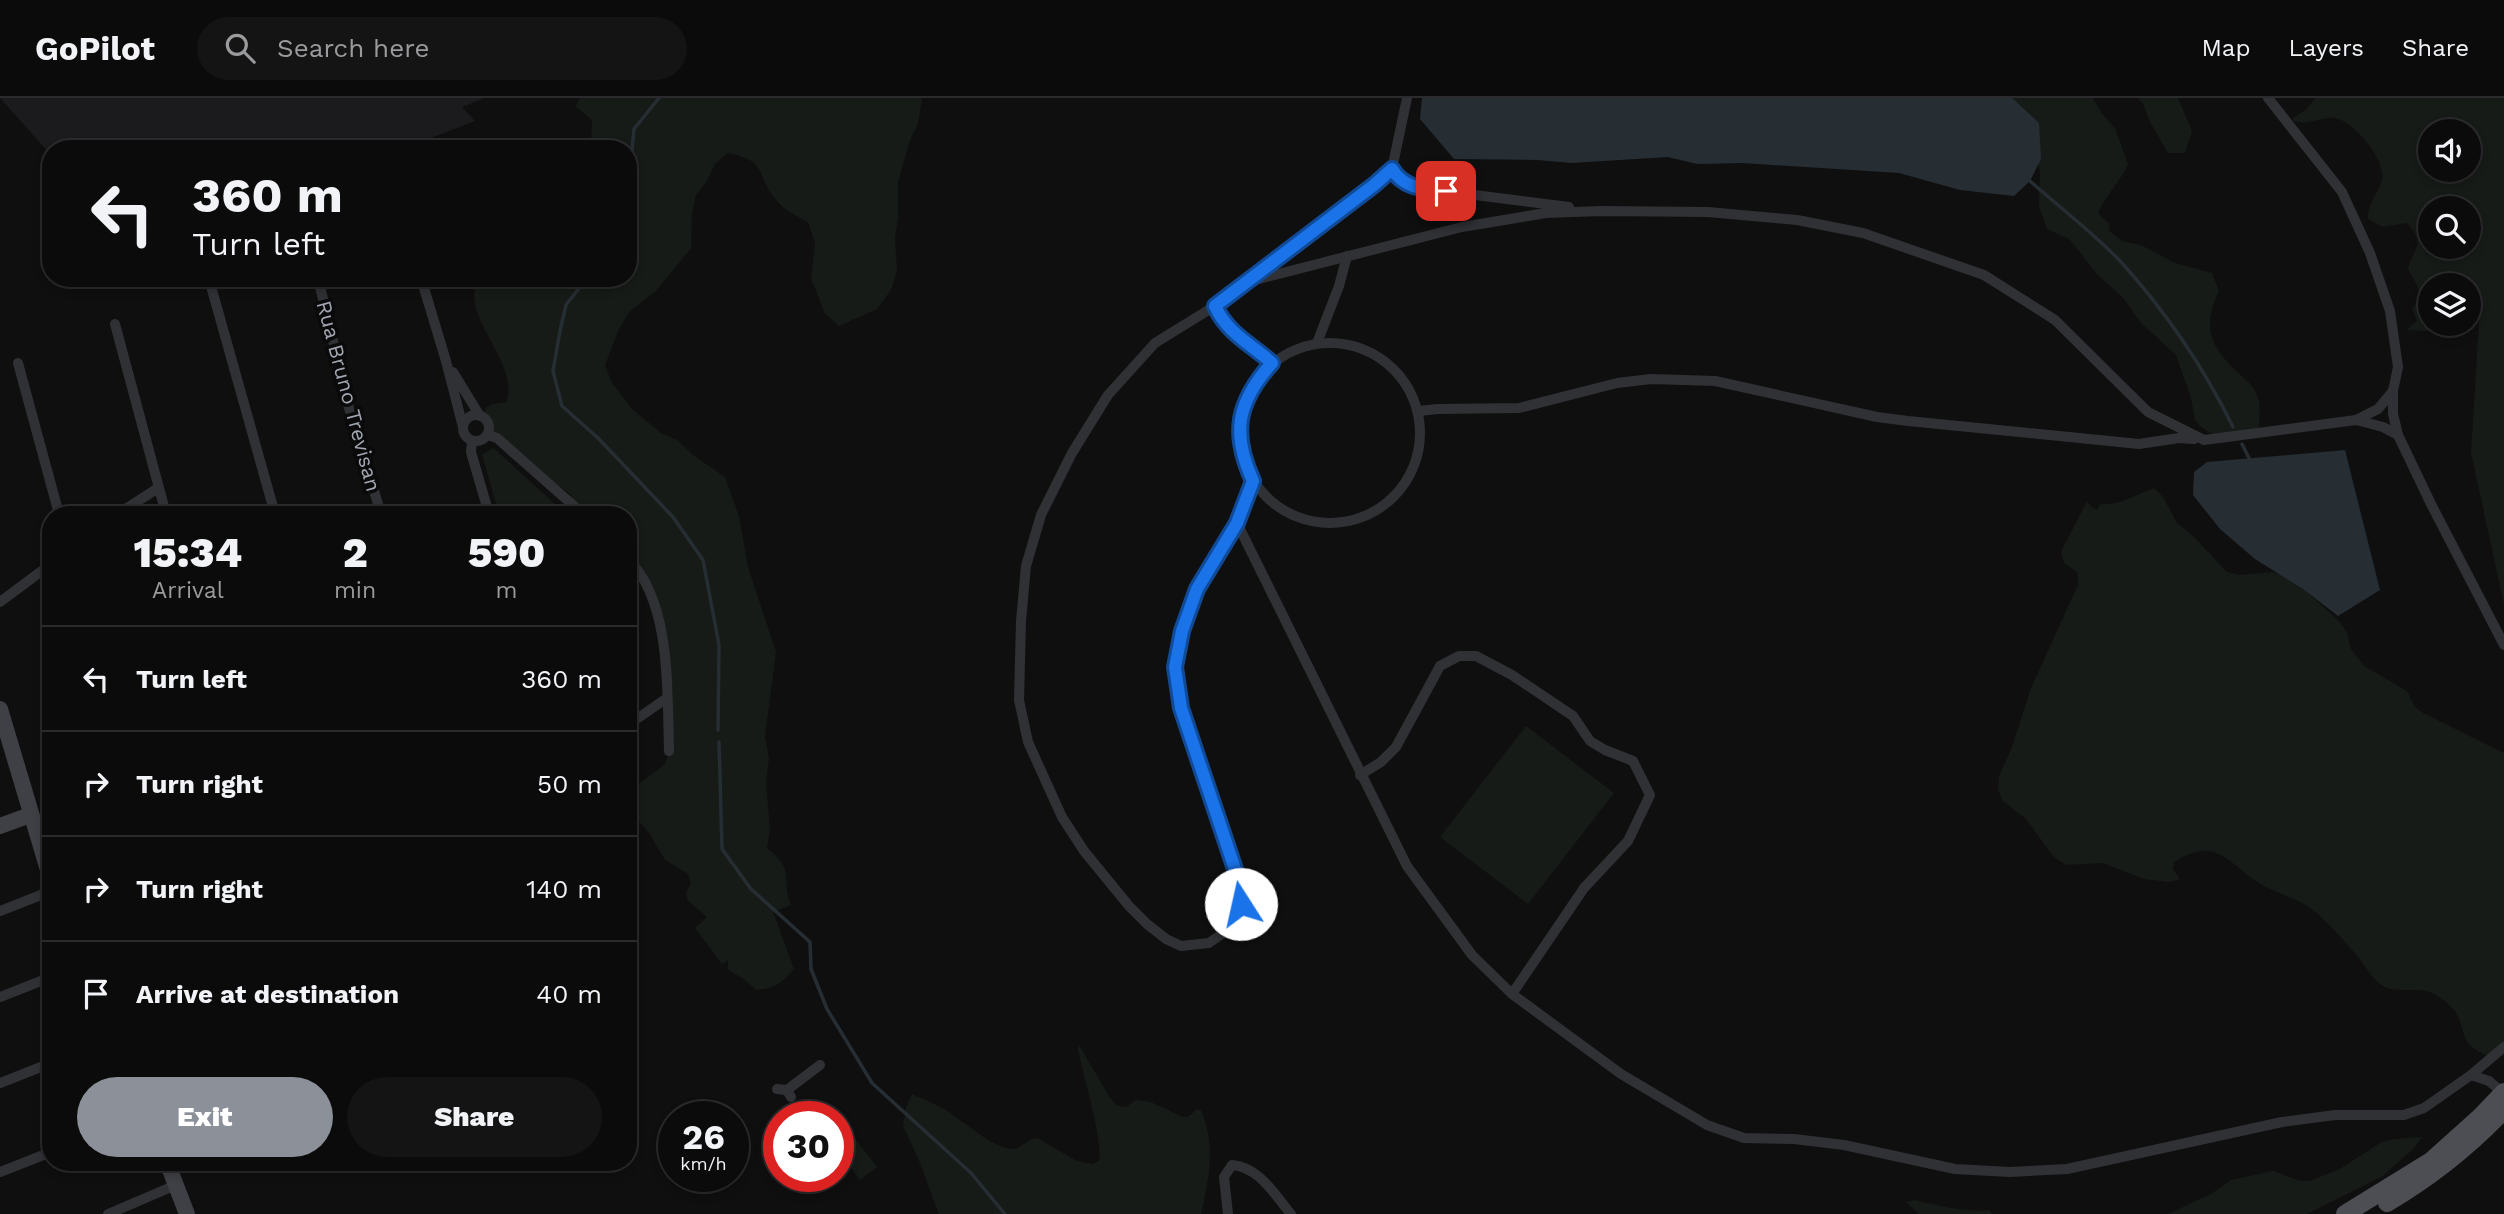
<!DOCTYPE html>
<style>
:root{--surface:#0b0b0c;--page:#141415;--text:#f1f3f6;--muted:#9a9b9d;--line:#2b2b2d;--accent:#8c9099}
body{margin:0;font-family:"Work Sans",sans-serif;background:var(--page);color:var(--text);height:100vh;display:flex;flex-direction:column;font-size:26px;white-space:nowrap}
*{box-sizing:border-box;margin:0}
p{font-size:23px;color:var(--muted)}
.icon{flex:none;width:38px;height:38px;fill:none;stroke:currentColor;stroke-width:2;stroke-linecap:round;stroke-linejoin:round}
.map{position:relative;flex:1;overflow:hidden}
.panel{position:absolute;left:42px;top:408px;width:595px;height:665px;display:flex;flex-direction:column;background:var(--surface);border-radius:28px;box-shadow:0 4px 10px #0003,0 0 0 2px var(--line)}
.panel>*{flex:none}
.top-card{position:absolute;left:42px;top:42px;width:595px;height:147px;border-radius:28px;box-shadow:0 4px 10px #0003,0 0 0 2px var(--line);background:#0b0b0c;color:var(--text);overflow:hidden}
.controls{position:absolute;left:2418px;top:21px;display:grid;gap:14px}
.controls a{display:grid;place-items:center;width:63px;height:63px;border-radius:50%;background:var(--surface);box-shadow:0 4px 10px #0003,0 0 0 2px var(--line);font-size:35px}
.speed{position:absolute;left:658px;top:1003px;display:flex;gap:14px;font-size:35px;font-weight:700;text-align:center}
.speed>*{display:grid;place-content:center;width:91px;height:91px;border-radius:50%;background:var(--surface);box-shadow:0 4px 10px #0003,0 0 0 2px var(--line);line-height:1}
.speed small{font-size:18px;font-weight:400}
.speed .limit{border:10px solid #d22;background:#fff;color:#111}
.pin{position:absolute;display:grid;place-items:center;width:60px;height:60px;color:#fff;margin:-30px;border-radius:14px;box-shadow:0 4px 10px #0006}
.me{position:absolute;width:77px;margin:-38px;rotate:350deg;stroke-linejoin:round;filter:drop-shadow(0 0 5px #0008)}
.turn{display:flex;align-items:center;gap:24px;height:147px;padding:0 35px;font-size:32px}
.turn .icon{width:91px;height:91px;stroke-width:2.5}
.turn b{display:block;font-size:49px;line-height:60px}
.eta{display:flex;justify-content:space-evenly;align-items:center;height:119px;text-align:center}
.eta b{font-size:42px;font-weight:800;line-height:49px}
.button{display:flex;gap:14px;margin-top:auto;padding:14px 35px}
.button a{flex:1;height:80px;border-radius:42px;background:var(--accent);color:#fff;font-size:28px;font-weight:800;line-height:80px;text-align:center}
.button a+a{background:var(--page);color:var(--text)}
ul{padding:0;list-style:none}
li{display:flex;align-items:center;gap:21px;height:105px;padding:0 35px;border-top:2px solid var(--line)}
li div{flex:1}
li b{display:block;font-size:26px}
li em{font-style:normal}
header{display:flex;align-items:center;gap:42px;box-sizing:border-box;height:98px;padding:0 35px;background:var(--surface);border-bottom:2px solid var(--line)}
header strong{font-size:33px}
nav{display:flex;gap:38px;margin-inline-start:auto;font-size:24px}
.search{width:490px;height:63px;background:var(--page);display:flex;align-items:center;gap:18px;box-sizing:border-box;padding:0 24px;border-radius:38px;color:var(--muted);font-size:26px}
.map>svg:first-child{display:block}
</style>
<header>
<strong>GoPilot</strong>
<div class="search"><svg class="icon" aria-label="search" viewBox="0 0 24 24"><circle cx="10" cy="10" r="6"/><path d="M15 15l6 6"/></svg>Search here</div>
<nav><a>Map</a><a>Layers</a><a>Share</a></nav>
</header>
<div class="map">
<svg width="2504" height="1116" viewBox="0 0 2504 1116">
<rect width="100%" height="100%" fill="#0f0f10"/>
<polygon fill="#1b1b1d" points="0,0 484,0 462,9 475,23 402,51 51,51 51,57"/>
<g fill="#161b17" fill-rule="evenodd">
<path d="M580,0H922L918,26L910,42L898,84V121L895,139L897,173L891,192L877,211L839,228L825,216L811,180L815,145L808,124C796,118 785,113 776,102C755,77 769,63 728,55L715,66L707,83L696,97L692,115L691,150L656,193L630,213L619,231L605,267L612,285L632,311L661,335L677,342L693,357L725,379L739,418L748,469L776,554L765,638L769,661L766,685L770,731L767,750C797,774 780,780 791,807L773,814L794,871C783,884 774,891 756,892L744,881L728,872V862L722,866L695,830L707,819L688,803L686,795L691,785L688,776L665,762L649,735L628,711L637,687L664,667L672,650L673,594L667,536L657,500L628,467V416H585L568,394L537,375L487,330L483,321L486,310L492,306L507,304C517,267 475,233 474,197C474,192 477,185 478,180H628V51H594L591,43L592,22L575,8Z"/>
<path d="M2000,0H2093L2103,17L2115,30L2128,66C2120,84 2106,97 2098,115L2110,127L2108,132L2122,143L2141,147L2175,165L2212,175L2219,193C2204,225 2207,245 2234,271C2243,280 2254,286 2258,300C2261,309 2259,323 2259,332L2224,337L2210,335L2200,328L2195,322L2191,300L2176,257L2140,224L2124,201L2097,176L2069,141L2047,131L2039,109L2040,75L2034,43Z"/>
<polygon points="2138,0 2178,0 2192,33 2185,55 2168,55 2150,24 2143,6"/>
<path d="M2315,0H2504V506L2471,355L2480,209L2469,225V187H2431V226H2468L2464,229L2426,233L2406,232L2417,223L2412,211L2420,198L2417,187L2408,171C2413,149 2427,148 2407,125L2382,129L2368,121C2368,102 2378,98 2382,81C2386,62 2354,23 2335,20C2320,18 2310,28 2293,23V20L2307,11ZM2431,33H2469V72H2431ZM2431,110H2469V149H2431Z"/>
<polygon points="493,350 498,354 566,416 499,416 482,357"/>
<path d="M2154,390L2163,399L2177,425L2195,440L2227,474L2240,477L2273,474L2286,479L2304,491L2341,525L2347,535L2351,551L2364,568L2407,593L2415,609L2423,615L2504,655V951L2488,958C2457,945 2468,935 2455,913C2451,908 2444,902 2439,899C2421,884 2397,900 2379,885C2371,879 2365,868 2359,860C2346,845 2326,821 2310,810C2293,798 2270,794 2253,781C2223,759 2213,740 2174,764L2173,771L2180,781L2170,784L2144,781L2103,765L2066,767L2053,758L2026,721L2003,703L1998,692L1999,678L2012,649L2031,590L2078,487V475L2064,465L2061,454L2087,403L2091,409L2097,412L2100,406C2120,408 2134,397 2154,390Z"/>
<polygon points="1526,628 1614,695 1528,806 1440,739"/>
<path d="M1079,947L1109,998L1116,1007L1126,1009L1136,1002L1151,1004L1183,1019H1188L1196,1012H1201C1216,1047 1209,1081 1201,1116H939L918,1060L903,1028L906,1010L912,996C922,1001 933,1005 942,1010C959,1019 994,1052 1013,1051C1021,1051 1027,1041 1037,1040L1077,1063L1093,1066L1100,1062C1099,1024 1085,988 1078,951Z"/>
<polygon points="853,1038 877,1069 860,1082 838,1051 838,1047"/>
<polygon points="2422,1039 2414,1050 2383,1078 2307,1116 2168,1116 2211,1096 2231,1082 2273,1073 2300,1083 2309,1083 2338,1072 2382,1044 2394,1041"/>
<path d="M1915,1102C1939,1108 1963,1114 1989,1112L1992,1116H1919L1906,1104Z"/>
</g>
<g fill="#262e33">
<polygon points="1422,0 2012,0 2039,25 2041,61 2030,83 2014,98 1960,92 1899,75 1742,65 1697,66 1668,59 1572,65 1537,62 1454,61 1420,21"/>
<polygon points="2345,352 2380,492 2338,518 2303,491 2255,461 2220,431 2193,397 2194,374 2207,364"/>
</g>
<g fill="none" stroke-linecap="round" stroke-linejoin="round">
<g stroke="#262e33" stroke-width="3.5">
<path d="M2030,83C2059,109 2096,137 2122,165C2166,214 2204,270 2233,329"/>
<polyline points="628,97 634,31 659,0"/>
<polyline points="587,180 566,207 560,233 553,273 562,308 598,340 673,419 703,462 719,547 718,632"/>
<polyline points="2242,346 2249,360"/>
<polyline points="719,644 722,751 751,791 810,844 811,871 827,911 872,985 971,1075 1005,1116"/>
</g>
<g stroke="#303135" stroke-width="10">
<polyline points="2268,0 2342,94 2370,155 2390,213 2398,269 2393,293 2393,316 2398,337"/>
<path d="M1392,71C1399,83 1407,86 1420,90L1569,109"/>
<polyline points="318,180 349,310 381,416"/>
<polyline points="421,180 446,263 463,329"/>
<polyline points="209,181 275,416"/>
<polyline points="1251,183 1462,129 1546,115 1602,113 1708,114 1797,122 1863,135 1984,177 2055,222 2148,314 2204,342 2356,322 2383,329 2398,337 2431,406 2504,547"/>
<path d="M1215,208C1227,235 1251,246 1273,265"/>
<polyline points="115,226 166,416"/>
<circle cx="1330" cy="335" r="90"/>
<polyline points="1317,245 1339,188 1347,158"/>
<polyline points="18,265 59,416"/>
<polyline points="453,274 480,318"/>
<polyline points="1419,313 1437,311 1519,310 1617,285 1651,281 1715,283 1877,319 1908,323 2139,346 2179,340 2194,341"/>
<circle cx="476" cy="330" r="13"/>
<polyline points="2356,322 2378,311 2393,293"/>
<polyline points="488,337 497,340 583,416"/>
<polyline points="472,343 471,354 489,416"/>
<polyline points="1253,383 1237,425 1197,491 1183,533 1175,569 1180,610 1239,784 1241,806 1233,828 1209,845 1181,848 1166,841 1147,826 1129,808 1084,753 1062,719 1028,644 1019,602 1021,523 1026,468 1041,417 1072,355 1108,297 1155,245 1215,208 1374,87 1392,71 1407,0"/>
<polyline points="118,416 158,390"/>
<polyline points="1237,425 1407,768 1472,857 1512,896"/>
<path d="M628,461C672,504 667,595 669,653"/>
<polyline points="0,504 51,466"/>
<polyline points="628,627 667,600"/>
<polyline points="1360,677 1381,664 1396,649 1440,568 1459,558 1476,558 1512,577 1573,618 1590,643 1605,652 1633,663 1650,697 1628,743 1584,790 1512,896 1621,976 1707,1027 1744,1040 1794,1041 1844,1047 1955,1071 2010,1074 2067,1071 2282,1024 2335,1017 2404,1017 2424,1010 2471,977 2489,983 2503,995"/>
<polyline points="0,813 51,793"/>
<polyline points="0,899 51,879"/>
<polyline points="2471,977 2504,949"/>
<polyline points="0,985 51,965"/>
<polyline points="777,991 787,992 791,999"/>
<polyline points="787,992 820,967"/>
<polyline points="0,1074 51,1054"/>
<polyline points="108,1116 176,1087"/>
<path d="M1228,1116L1224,1079L1232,1067C1259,1069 1274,1096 1291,1116"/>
</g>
<g stroke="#3e4045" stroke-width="16">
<polyline points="0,611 51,782"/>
<polyline points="0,728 30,717"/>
<polyline points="167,1064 187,1116"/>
</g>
<g stroke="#4c4e54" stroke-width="18">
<path d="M2387,1105C2431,1079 2469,1049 2504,1012"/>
<polyline points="2345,1116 2431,1063 2480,1019 2504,994"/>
</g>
</g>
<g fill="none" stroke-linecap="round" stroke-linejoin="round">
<g stroke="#114b97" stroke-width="18">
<path id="route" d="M1241,806L1239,783L1181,610L1175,569L1182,533L1197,491L1237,425L1253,383C1231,335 1237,304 1272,265C1251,246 1227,235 1215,208L1374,87L1392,71C1404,91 1425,91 1446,93"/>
</g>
<use href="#route" stroke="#1a73e8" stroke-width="12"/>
</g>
<g text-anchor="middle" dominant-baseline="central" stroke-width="7" stroke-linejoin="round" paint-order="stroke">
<g font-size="21" fill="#a1a6b1" stroke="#0a0a0b">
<text transform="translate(349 298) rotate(75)">Rua Bruno Trevisan</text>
</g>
</g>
</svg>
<div class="controls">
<a><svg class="icon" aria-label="sound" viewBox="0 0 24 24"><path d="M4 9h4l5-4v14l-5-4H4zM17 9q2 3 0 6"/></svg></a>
<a><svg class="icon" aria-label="search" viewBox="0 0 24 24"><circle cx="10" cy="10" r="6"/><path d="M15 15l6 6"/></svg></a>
<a><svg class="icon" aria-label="layers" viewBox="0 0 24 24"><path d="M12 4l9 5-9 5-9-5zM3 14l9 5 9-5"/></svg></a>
</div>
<div class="speed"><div>26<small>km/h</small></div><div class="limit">30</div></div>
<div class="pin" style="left:1446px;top:93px;background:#d93025"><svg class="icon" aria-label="arrive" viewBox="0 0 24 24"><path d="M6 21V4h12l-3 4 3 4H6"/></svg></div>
<svg class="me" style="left:1241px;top:806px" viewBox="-20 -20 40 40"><circle r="19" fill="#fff"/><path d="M0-13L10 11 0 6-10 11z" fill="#1a73e8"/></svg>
<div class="top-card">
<div class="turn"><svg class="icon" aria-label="left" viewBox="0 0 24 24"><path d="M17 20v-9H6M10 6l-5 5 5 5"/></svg><div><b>360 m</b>Turn left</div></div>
</div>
<section class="panel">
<div class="eta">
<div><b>15:34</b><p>Arrival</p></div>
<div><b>2</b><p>min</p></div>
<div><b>590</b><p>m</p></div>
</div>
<ul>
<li><svg class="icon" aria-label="left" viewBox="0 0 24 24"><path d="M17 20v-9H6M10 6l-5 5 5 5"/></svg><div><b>Turn left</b></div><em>360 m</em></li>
<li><svg class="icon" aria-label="right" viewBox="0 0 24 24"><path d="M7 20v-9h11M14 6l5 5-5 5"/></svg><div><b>Turn right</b></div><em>50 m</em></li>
<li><svg class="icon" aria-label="right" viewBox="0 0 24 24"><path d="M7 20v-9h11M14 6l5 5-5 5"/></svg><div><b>Turn right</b></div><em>140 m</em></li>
<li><svg class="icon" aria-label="arrive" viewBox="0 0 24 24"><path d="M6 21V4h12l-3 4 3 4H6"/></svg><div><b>Arrive at destination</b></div><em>40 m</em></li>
</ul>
<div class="button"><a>Exit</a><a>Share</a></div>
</section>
</div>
